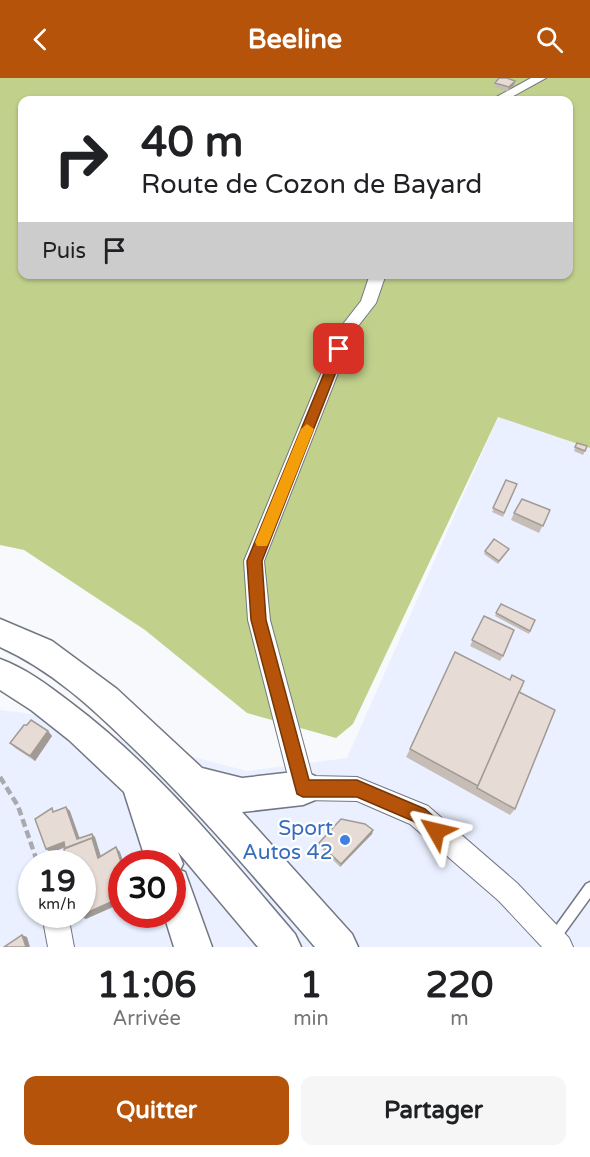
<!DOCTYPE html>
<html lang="fr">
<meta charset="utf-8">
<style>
:root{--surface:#fff;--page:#f6f6f6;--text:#202124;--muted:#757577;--accent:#b45309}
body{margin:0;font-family:"Varela Round",sans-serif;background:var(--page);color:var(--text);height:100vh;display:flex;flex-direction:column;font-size:22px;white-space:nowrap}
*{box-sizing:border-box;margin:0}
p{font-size:20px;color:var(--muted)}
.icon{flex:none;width:33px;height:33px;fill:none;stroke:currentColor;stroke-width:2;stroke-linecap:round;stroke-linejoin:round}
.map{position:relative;height:869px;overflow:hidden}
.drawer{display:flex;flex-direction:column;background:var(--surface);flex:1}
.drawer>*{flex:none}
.top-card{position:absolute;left:18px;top:18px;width:555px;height:183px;border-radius:12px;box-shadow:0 2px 4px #0004;background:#fff;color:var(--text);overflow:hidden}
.speed{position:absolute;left:18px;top:772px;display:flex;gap:12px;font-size:30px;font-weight:700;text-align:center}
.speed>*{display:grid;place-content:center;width:78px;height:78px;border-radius:50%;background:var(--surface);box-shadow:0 2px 4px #0004;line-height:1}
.speed small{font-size:15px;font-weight:400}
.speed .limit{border:9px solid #d22;background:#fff;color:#111}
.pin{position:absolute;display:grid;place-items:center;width:51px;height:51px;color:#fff;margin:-26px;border-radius:12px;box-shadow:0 3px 9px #0006}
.me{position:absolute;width:66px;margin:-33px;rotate:307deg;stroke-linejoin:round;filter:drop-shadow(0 0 4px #0008)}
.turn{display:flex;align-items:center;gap:21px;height:126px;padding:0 24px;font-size:27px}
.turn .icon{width:78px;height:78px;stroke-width:2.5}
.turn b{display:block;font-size:42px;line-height:51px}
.then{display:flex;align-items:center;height:57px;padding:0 24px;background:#0003;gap:12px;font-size:22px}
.eta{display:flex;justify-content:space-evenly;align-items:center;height:102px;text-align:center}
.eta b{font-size:36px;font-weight:800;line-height:42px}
.cta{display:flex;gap:12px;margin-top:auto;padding:12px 24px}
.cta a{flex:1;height:69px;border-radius:12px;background:var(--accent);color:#fff;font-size:24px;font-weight:800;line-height:69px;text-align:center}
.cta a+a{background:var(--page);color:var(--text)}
header{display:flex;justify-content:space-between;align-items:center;height:78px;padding:0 24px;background:var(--accent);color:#fff;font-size:27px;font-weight:800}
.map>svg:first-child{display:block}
</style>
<header><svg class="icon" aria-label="back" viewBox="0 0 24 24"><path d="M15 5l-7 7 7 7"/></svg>Beeline<svg class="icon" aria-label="search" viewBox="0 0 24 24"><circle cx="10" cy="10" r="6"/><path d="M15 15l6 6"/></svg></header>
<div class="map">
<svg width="590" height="869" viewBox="0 0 590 869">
<rect width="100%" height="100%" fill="#f7f9fd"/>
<path fill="#eaf0ff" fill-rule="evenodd" d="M498,339L590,370V869H0V632L25,635L247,693L347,680ZM32,786H82V837H32ZM122,786H172V837H122Z"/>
<path fill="#c1d18c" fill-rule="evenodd" d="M0,0H590V370L498,339L353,646L336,660L247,635L145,552L24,472L0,467ZM22,22H568V196H22Z"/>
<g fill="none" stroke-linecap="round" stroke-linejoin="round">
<g stroke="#737781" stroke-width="3">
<polygon id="service" points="590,804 590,820 558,864 554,866 550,864 548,860 550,856 586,806"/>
</g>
<g stroke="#737781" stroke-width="2">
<g id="minor">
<polygon points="531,0 546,0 506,22 491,22"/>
<polygon points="370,196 386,196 376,225 355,252 264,483 270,542 312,698 357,699 428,728 517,805 569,860 573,869 542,869 499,823 410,746 357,723 303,722 294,719 291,710 248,542 244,483 340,250 361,223"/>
<polygon points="42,837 68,837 74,869 48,869"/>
</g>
</g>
<g stroke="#737781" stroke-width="3">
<g id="secondary">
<path d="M0,541L52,563L117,611L202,690L242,700L303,693L315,698L320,710L315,722L303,727L242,734L352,856L358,869H315C255,800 196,730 130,667C91,629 51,592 0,569Z"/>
<path d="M0,581C25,590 48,607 70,624C157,689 225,774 295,856L301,869H258L178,774L183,786L180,792L185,794L212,869H174L164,837H172V786H147L124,714L69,662L31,632L0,612Z"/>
</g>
</g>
<polyline stroke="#a8aaae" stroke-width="4.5" stroke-dasharray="8 4" stroke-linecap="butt" points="0,699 18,728 38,786"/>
<use href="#service" fill="#fff" fill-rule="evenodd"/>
<use href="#minor" fill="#fff" fill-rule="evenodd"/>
<use href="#secondary" fill="#fff" fill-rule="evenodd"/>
</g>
<g fill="#c7bdb7">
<polygon points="495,5 514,7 508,13 494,9"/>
<polygon points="577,365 585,373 583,377 574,373"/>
<polygon points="506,402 517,406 503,439 492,434"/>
<polygon points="550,432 539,455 511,442 514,435"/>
<polygon points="509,471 507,474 498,486 484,476 485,473"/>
<polygon points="501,526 535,542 529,556 495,538"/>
<polygon points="484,538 503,578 500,583 470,568"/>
<polygon points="512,597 519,615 515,731 510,737 406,679 410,671 510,601"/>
<polygon points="48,653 52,658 35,683 15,670 10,665"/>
<polygon points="373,752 372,756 340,789 319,768 319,765"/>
</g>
<g fill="#a29a95">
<polygon points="515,3 514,7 508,13 509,9"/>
<polygon points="48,653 52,658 35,683 30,678"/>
<polygon points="66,729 70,733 81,764 77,761"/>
<polygon points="373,752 372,756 340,789 341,786"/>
<polygon points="92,756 95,759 103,785 69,776"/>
<polygon points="64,764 68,768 51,775 46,771"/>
<polygon points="116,769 120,774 124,786 122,786"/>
<polygon points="122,819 122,825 86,841 80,838"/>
<polygon points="22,857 27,859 30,869 26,869"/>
</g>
<g fill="#e7dcd5" stroke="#a29a95" stroke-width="1.5">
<polygon points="499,0 507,0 515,3 509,9 495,5"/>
<polygon points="577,365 587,368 585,373 575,369"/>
<polygon points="506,402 517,406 504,435 493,430"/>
<polygon points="522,421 550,432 543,448 514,435"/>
<polygon points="494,461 509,471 499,483 485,473"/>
<polygon points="501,526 535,542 530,553 496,535"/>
<polygon points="484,538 514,552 503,578 472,562"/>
<polygon points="455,574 510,602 512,597 524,603 478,708 410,671"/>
<polygon points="519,614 555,632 515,731 477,710"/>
<polygon points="31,642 48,653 30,678 10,665 24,647 27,647"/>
<polygon points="66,729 77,761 92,756 94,762 92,760 65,770 64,764 46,771 35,741 52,730 53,734"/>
<polygon points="341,741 365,746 373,752 341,786 319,765"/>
<polygon points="92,760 98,780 116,769 122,787 122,819 82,837 82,786 67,786 64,771"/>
<polygon points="22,857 26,869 4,869"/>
</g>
<polygon fill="#b45309" stroke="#753606" stroke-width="1.5" points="339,267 345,271 262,483 266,542 309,702 357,702 425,731 443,747 445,753 443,759 436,761 413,743 357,719 303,719 297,716 251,542 247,483 334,271"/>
<polygon fill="#f59e0b" points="307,346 314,351 269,464 267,468 257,468 255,464 301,351"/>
<circle fill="#3f7fe0" stroke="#fff" stroke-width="2" cx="345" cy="762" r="6"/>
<g text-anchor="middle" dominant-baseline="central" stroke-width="4.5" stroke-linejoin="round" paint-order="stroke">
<g font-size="21" fill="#366cbe" stroke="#fff" text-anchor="end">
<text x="333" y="750">Sport<tspan x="333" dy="24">Autos 42</tspan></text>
</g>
</g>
</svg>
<div class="speed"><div>19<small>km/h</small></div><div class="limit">30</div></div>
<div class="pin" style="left:339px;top:271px;background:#d93025"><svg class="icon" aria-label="arrive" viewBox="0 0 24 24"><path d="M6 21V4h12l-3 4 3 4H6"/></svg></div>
<svg class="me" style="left:436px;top:753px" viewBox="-20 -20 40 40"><path d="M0-17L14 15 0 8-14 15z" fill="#b45309" stroke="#fff" stroke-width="4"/></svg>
<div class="top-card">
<div class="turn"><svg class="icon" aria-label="right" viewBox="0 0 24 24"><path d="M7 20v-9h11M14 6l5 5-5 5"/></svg><div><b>40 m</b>Route de Cozon de Bayard</div></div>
<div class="then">Puis<svg class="icon" aria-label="arrive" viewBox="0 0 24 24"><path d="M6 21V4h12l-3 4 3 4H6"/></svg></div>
</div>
</div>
<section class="drawer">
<div class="eta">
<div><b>11:06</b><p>Arrivée</p></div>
<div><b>1</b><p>min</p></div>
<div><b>220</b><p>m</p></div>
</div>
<div class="cta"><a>Quitter</a><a>Partager</a></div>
</section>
